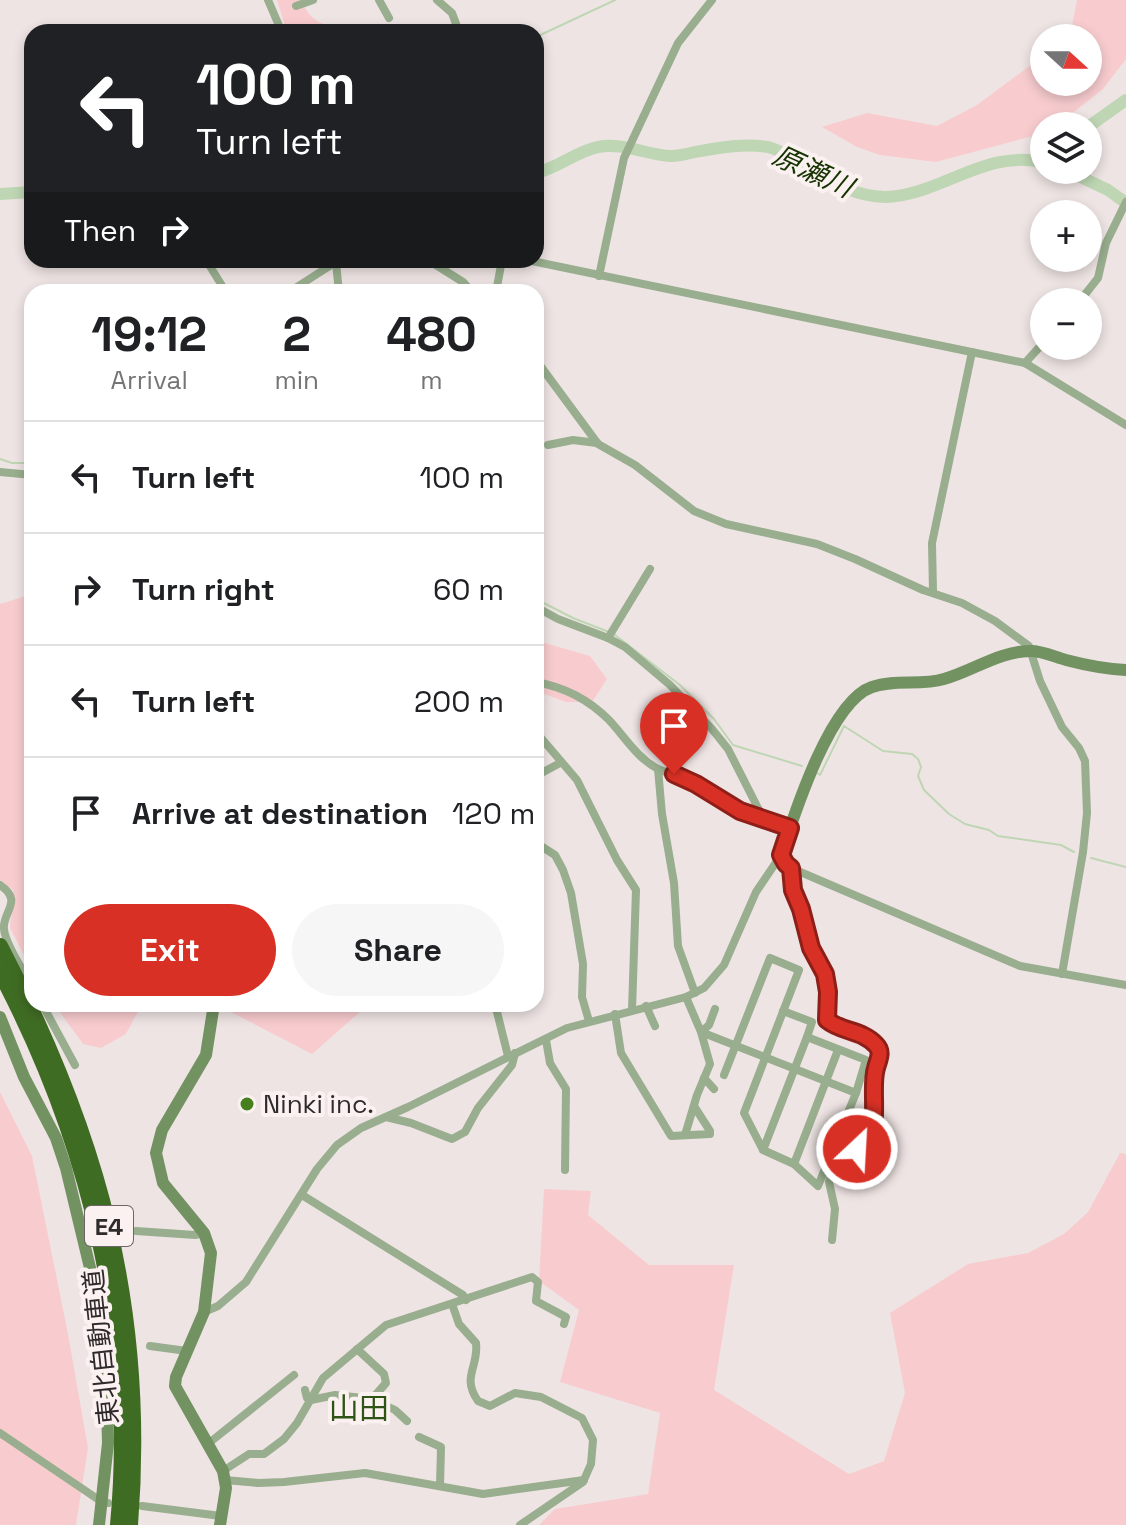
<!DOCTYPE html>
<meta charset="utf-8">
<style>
:root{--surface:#fff;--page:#f6f6f6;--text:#202124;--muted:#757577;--line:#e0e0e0;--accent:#d93025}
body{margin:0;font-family:"Space Grotesk","Noto Sans JP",sans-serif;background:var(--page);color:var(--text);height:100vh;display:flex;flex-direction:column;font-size:30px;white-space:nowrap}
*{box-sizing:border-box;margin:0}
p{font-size:26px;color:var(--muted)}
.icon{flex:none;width:44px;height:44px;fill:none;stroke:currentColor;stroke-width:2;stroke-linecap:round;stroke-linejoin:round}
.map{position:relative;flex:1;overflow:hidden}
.panel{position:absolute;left:24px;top:284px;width:520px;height:728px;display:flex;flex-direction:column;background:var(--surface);border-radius:24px;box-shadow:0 4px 12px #0003}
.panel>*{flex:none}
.top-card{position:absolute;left:24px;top:24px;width:520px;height:244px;border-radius:24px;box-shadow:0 4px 12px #0003;background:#202124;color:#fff;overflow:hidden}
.needle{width:52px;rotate:111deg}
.controls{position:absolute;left:1030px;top:24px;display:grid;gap:16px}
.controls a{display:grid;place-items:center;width:72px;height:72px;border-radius:50%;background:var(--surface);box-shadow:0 4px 12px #0003;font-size:40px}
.pin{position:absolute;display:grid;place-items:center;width:68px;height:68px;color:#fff;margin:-82px -34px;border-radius:50% 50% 50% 0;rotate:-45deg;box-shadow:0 0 8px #0007}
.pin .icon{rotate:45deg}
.me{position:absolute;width:88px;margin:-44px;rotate:25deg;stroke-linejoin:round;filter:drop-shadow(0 0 6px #0008)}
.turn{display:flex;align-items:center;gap:28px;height:168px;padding:0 40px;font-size:36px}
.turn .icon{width:104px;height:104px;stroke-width:2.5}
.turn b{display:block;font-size:56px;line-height:68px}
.then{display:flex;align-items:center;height:76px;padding:0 40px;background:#0003;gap:16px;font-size:30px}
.eta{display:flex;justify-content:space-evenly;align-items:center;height:136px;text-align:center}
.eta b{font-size:48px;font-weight:700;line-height:56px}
.cta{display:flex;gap:16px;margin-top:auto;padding:16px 40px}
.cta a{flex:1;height:92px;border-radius:48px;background:var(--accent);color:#fff;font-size:32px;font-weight:700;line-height:92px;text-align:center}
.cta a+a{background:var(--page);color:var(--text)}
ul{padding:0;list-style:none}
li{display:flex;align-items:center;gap:24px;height:112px;padding:0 40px;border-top:2px solid var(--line)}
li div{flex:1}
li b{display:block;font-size:30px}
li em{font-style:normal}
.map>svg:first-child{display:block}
</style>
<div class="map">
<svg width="1126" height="1525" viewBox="0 0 1126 1525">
<rect width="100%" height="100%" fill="#efe4e4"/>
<g fill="#f8cccf">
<path d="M277,0H300C320,37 335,19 364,32H284V22Z"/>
<polygon points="1077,0 1126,0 1126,59 1103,89 1056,126 1044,126 1044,133 936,162 880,155 857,147 822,127 867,113 937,126 977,105 1044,55 1044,82 1088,82 1088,38 1067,38 1070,36"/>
<polygon points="32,594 32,970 10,928 13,890 0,880 0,604"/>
<polygon points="536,637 538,641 590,656 607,679 592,702 566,702 536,691"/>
<polygon points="54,1004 142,1004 126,1034 101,1048 83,1044"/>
<polygon points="225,1004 369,1004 312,1054 225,1009"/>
<polygon points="0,1092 32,1156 68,1334 88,1448 76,1525 0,1525"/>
<polygon points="1120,1153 1126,1154 1126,1525 539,1525 555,1509 648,1494 660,1413 560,1382 579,1310 539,1281 544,1189 591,1191 588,1215 649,1265 734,1265 714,1390 849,1474 884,1461 905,1393 890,1313 968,1264 1028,1253 1064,1234 1088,1212"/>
</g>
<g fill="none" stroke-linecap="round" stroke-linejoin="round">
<g stroke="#bed6b3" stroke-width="2">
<polyline points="536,37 615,0"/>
<polyline points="0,459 12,463 32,463"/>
<polyline points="536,599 573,618 609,632"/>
<polyline points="615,635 680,685 714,719 733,745 802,766"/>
<polyline points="817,773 820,775 844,726 883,751 912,754 918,759 921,767 918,776 924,790 949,814 965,824 989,830 998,836 1061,845 1074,852"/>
<polyline points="1091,858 1126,867"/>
</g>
<g stroke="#bed6b3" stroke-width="12">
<polyline points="1088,127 1126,100"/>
<polyline points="1066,170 1108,190 1126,203"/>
<path d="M536,173C558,168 577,151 598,147C622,142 647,155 671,156C678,156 687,154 695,152C718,148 744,143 768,147C780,150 791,157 801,163C827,179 853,197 885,197C939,196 988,147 1044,163"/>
<polyline points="0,194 32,192"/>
</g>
<g stroke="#98ae8e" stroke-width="8">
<polyline points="268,0 280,28"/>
<polyline points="379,0 389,18"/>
<polyline points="437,0 452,13 459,32"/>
<polyline points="296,6 313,0"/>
<polyline points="206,260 226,292"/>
<polyline points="428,260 463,282 472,292"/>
<polyline points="527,260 1025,363 1126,425"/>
<polyline points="336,263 339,292"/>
<polyline points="599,276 624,158 678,43 712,0"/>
<polyline points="289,292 339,260"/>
<polyline points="496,292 502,260"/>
<polyline points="1079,302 1098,278 1106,243 1126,202"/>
<polyline points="536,360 598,444 635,465 694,511 726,524 817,544 855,559 923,590 962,603 995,621 1029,646 1040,681 1062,727 1079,748 1085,761 1087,813 1083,852 1062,974"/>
<polyline points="1025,363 1044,342"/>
<polyline points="548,445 573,440 597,443"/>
<polyline points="0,472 32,475"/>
<polyline points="933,592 932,543 972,352"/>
<polyline points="536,607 558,619 608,638 625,647 670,685 712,729 728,749 763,818"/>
<polyline points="608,638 650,569"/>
<path d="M536,682C564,687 589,700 609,720C625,737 637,758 658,769"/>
<polyline points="536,732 577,780 617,860 636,890 632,1010"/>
<polyline points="536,776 560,763"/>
<polyline points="536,843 555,855 563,870 571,893 583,964 582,997 589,1021"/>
<polyline points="781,855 786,864 791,868 1020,966 1126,985"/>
<path d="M791,868L793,890L801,909L811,948L825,974L828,992L827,1020C841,1032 863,1030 876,1045C883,1052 878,1060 876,1068C870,1088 880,1124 867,1142C865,1145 860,1147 857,1149"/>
<path d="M0,885C24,901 2,912 4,929C5,944 24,972 32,986"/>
<polyline points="695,993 678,946 674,883 662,814 658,769 696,784 740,811 790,828"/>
<polyline points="686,997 701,1032 856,1093"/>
<polyline points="42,1004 75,1065"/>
<polyline points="495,1004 508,1056"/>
<polyline points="646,1006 655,1026"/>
<polyline points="783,1011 812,1022 807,1037"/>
<polyline points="615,1014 621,1053 671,1136 710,1134 710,1131 694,1106"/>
<polyline points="546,1040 550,1063 566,1089 565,1170"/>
<polyline points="724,1075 770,958 799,970 744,1113 763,1150 794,1164 818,1186 856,1093 866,1060 807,1037 763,1150"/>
<polyline points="704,1078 714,1089"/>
<polyline points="386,1117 411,1123 452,1139 465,1132 478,1108 512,1065 515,1053"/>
<polyline points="685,1135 697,1095 710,1064 701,1032 709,1025 715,1009"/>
<polyline points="794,1164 838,1050"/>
<polyline points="302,1195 463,1295 466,1300"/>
<polyline points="136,1231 195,1235 204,1233"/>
<polyline points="832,1240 835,1209 829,1182 832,1172 857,1149 849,1111"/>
<path d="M452,1304L459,1324L476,1343C479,1367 461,1377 478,1401L490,1406L515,1393L541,1397L582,1418L593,1440L591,1464L583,1482L520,1525"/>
<polyline points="204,1312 218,1306 246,1282 317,1169 337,1145 361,1128 408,1107 567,1028 686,997 704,988 724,965 756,892 781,855"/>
<polyline points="150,1346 187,1351"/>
<polyline points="305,1390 307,1398 311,1400 335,1395 372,1399 386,1383 384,1374 357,1349"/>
<polyline points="372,1399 395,1410 407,1421"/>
<polyline points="0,1433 102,1502 108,1503"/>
<polyline points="419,1437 441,1447 440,1486"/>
<polyline points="209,1443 294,1375"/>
<polyline points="223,1471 249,1454 264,1454 284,1439 297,1423 323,1378 386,1325 532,1277 538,1282 536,1301 566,1317 564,1324"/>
<polyline points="225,1480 258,1483 284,1482 365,1473 483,1494 584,1480"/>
<polyline points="142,1506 221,1516"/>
</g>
<g stroke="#729262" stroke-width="12">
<path d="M781,855C794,815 830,701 872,687C895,679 921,686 944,679C973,671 999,651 1031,651C1042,651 1055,657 1066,660C1085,665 1106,669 1126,670"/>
<polyline points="214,1004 206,1055 162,1130 156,1153 163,1183 204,1233 211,1253 204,1312 176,1377 175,1386 223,1471 226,1488 220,1525"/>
<polyline points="0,1017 24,1077 56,1138 66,1168 98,1301 104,1343 107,1407 108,1443 99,1525"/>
</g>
<g stroke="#3f6c23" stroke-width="16">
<path d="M0,946C99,1136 147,1310 130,1525"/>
<path d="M0,972C90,1142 136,1333 118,1525"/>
</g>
</g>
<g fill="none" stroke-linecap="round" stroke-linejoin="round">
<g stroke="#8d1f18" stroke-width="20">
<path id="route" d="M674,774L696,784L740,811L790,828L781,855L786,864L791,868L793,890L801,909L811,948L825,974L828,992L827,1020C841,1032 863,1030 876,1045C883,1052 878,1060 876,1068C870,1087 880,1124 867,1142C865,1145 860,1147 857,1149"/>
</g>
<use href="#route" stroke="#d93025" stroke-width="14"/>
</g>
<circle fill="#46801c" stroke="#fcf1f1" stroke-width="3" cx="247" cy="1104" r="8"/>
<g text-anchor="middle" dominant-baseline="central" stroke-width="8" stroke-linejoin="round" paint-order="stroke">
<rect fill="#fcf1f1" stroke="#6c6666" stroke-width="2" x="85" y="1206" width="48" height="40" rx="6"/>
<g font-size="24" font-weight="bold" fill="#2f2b2b">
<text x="109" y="1226">E4</text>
</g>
<g font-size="26" fill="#2f2b2b" stroke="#fcf1f1" text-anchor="start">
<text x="263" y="1104">Ninki inc.</text>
</g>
<g font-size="26" fill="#2f2b2b" stroke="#fcf1f1">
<text transform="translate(101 1347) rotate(-96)">東北自動車道</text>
</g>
<g font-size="28" font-style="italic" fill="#163401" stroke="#fcf1f1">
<text transform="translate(813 171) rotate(25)">原瀬川</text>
</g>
<g font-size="30" fill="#2e5416" stroke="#fcf1f1">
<text x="359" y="1408">山田</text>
</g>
</g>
</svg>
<div class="controls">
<a><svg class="needle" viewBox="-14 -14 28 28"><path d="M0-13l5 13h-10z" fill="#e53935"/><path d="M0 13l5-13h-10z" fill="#757577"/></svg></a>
<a><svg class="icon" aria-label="layers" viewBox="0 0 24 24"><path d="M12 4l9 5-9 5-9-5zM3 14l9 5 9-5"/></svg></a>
<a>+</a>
<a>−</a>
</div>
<div class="pin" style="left:674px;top:774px;background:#d93025"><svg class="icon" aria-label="arrive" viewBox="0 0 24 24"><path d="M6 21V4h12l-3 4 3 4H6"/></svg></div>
<svg class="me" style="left:857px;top:1149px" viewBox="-20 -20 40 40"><circle r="17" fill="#d93025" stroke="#fff" stroke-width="3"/><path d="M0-11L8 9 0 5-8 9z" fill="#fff"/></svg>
<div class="top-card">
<div class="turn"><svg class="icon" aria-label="left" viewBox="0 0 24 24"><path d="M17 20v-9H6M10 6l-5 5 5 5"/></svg><div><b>100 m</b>Turn left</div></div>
<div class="then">Then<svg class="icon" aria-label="right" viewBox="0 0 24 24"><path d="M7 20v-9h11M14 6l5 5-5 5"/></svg></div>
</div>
<section class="panel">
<div class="eta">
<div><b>19:12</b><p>Arrival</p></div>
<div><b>2</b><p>min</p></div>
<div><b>480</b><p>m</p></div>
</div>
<ul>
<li><svg class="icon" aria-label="left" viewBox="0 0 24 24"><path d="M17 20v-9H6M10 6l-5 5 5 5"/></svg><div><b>Turn left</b></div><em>100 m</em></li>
<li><svg class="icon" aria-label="right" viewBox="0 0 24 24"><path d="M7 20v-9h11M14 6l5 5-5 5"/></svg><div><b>Turn right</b></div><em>60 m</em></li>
<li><svg class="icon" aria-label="left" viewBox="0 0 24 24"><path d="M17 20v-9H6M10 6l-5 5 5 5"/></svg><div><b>Turn left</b></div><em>200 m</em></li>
<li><svg class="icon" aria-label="arrive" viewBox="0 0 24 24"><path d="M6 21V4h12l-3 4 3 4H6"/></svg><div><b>Arrive at destination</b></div><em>120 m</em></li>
</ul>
<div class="cta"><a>Exit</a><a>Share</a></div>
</section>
</div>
